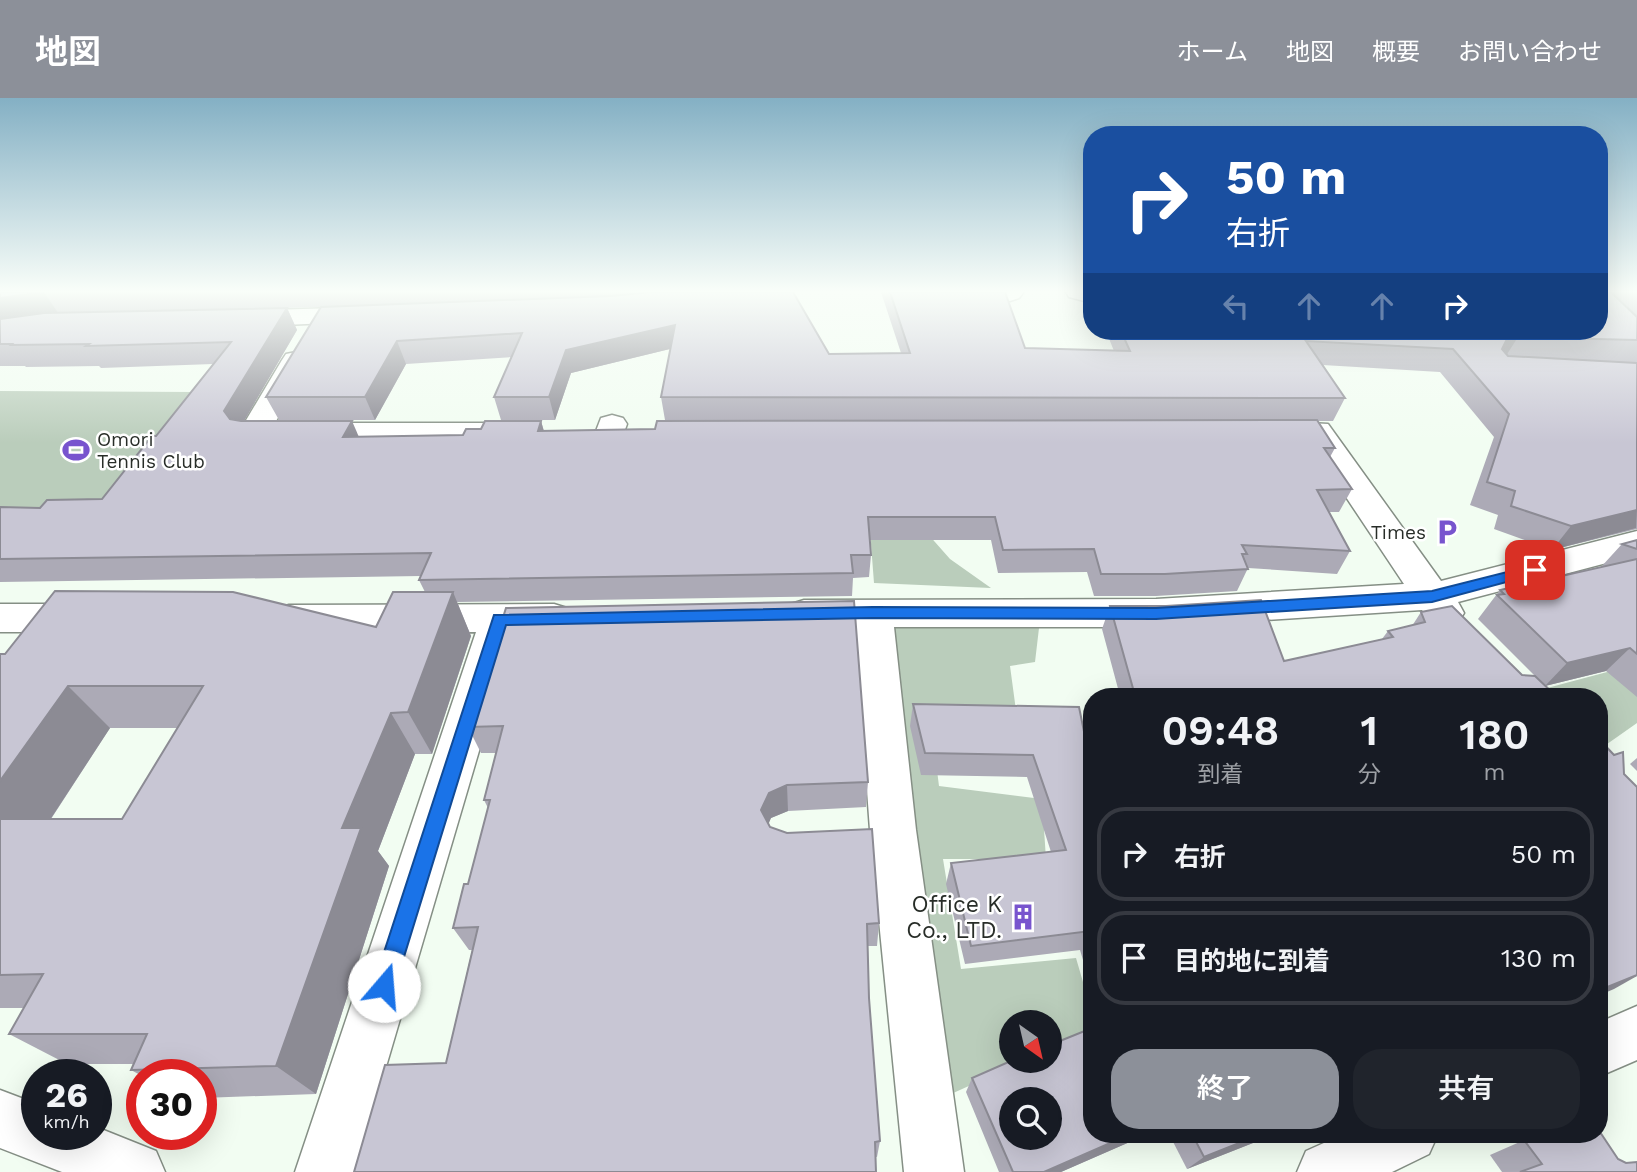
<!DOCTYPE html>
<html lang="ja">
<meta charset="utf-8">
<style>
:root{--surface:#171b24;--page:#20242c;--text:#f1f3f6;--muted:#9ea1a6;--line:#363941;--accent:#8c9099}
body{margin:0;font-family:"Work Sans","Noto Sans JP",sans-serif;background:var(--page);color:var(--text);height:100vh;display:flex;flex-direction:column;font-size:26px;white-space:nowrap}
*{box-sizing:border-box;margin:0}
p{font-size:23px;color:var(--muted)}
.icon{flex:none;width:38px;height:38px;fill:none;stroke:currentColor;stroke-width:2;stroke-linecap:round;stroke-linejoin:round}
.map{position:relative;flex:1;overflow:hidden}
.sheet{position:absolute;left:1083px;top:590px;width:525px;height:455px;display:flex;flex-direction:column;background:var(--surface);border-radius:28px;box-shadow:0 7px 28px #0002}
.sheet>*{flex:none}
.guide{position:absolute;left:1083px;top:28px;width:525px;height:214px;border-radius:28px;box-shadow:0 7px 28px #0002;background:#1a4fa0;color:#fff;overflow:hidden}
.needle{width:46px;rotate:146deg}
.tools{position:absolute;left:999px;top:912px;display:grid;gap:14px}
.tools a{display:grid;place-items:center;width:63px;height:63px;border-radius:50%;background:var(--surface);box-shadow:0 7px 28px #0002;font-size:35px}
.speed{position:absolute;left:21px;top:961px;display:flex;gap:14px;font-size:35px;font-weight:700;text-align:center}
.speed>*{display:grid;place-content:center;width:91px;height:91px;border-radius:50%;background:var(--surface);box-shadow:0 7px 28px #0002;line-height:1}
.speed small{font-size:18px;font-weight:400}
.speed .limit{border:10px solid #d22;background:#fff;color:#111}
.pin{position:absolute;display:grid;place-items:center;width:60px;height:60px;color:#fff;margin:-30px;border-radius:14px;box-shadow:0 4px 10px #0006}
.me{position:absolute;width:77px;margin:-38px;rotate:18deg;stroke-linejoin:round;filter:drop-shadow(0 0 5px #0008)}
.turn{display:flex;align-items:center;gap:24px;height:147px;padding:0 28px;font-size:32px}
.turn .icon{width:91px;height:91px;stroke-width:2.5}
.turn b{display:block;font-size:49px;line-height:60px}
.lanes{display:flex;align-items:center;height:66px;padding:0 28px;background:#0003;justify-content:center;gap:35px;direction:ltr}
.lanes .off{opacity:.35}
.eta{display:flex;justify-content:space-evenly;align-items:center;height:119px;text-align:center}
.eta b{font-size:42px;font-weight:600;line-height:49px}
.cta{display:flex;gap:14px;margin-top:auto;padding:14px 28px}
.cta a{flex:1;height:80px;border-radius:28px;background:var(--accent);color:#fff;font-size:28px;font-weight:600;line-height:80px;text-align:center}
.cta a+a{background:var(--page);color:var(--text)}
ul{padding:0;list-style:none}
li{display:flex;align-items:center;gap:21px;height:94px;margin:0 14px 10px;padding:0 14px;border:4px solid var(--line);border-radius:28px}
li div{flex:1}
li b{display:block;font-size:26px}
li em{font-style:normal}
header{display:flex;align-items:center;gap:42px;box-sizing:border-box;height:98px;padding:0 35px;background:var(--accent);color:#fff}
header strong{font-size:33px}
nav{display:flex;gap:38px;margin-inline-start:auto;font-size:24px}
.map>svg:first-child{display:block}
</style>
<header>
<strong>地図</strong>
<nav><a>ホーム</a><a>地図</a><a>概要</a><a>お問い合わせ</a></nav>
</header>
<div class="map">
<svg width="1637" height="1074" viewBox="0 0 1637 1074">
<rect width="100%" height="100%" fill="#f2fdf2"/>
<g fill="#bacdbb">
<polygon points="0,293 195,294 111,410 0,410"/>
<polygon points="868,407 927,435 950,461 991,490 874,485"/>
<polygon points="889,526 1039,530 1035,564 1010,568 1017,620 930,617 939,688 1042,701 1046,761 943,761 961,871 1076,860 1092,915 1092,931 1050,950 1050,924 1012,924 1012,962 1024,963 940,1001"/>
<polygon points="1637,566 1637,625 1600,651 1600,598 1541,598 1536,593"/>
</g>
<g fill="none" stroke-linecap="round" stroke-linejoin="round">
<g stroke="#858f85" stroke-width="3">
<g id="minor">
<polygon points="997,194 1023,194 1023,195 1019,200 1010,203 1001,200"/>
<polygon points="1066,194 1092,194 1092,205 1069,199"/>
<polygon points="368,209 377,211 381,217 377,223 239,229 230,227 226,221 230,215 239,213"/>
<polygon points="296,254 306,256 310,262 275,325 518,325 529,327 533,334 529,341 518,343 254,343 243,341 239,334 282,262 286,256"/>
<polygon points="612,317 623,320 627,326 622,340 611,342 600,340 596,333 601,320"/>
<path d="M1292,324L1328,326L1441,483L1637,433V457L1458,504L1464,515L1458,525C1441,530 1433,527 1422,512L1156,529H894L916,732L964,1074H904L870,732L855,530H804L791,526L785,516L791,506L804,502L1156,501L1404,486L1308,342L1281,340L1277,333L1281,326Z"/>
<polygon points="0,506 85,506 98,510 104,520 98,530 85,534 0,534"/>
<polygon points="554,506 567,510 573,520 567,530 554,534 514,534 355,1074 295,1074 476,534 289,535 276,531 270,521 276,511 289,507"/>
<polygon points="1637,908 1637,962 1600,978 1600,924"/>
<polygon points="0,992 37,1006 37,1036 96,1036 96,1029 156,1053 165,1074 62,1074 0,1050"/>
<polygon points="1344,1036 1438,1036 1429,1056 1392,1074 1297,1074 1306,1053"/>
</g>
</g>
<use href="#minor" fill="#fff" fill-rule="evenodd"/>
</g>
<g fill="#acaab6" fill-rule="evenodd">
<path d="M0,194H793L829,256L901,255L881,194H1005L1025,250L1114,253L1106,233H1600V194H1637V431L1552,452L1494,431L1498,417L1470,407L1494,339L1440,274L1323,267L1345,300L1333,323H1318L1335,350L1330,359L1352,391L1339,414H1329L1350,453L1337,476L1248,470L1237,493L1156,498H1094L1087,474L998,475L991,442H869L871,457L869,479L853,480L852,498L457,504L471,538L432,656H415L378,753L389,768L316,996L201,1000V976H142V978L131,972L133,966H67L9,936L24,910H0V556L376,529L425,494L419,482L421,478L0,484V409L40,410L102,401L156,338L213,266L101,270L99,268L26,269L25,268H0ZM321,209L266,299L279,322H375L406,266L512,259L494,299L501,322H555L571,275L670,251L661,299L665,322H1166L544,333L541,323L481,331L463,337L359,339L244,323L297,232L287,210L128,214ZM110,630H178L122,721H51Z"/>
<polygon points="1637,442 1637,599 1606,573 1545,588 1478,521 1500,492 1601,469 1622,446"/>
<polygon points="1110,508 1284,563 1382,541 1388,533 1412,528 1421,514 1556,598 1120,598 1102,531"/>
<polygon points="506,510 868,684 866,709 788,713 771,720 768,725 770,729 879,825 877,848 868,848 869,900 880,1043 877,1059 446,965 472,852 469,852 453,830 468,786 488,710 484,702 496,655 481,655 468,629"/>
<polygon points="913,606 1092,673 1092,892 1080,852 965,866 946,786 951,765 1051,754 1027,679 921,677 910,628"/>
<polygon points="1637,660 1637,673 1630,666"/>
<polygon points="972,980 1092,1036 1148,1036 1061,1074 999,1074 966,994"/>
<polygon points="1169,1036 1276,1036 1187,1071"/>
<polygon points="1538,1036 1618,1061 1626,1065 1637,1074 1502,1074 1490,1057"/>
</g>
<g fill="#8c8b94">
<polygon points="44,194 58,215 0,223 0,200"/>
<polygon points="287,210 297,232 237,335 224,313"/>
<polygon points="675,227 678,249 571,275 555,322 549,299 566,252"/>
<polygon points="1518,239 1504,261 1493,263 1507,241"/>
<polygon points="397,243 406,266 375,322 365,299"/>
<polygon points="352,323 362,346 343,339"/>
<polygon points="541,323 547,345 538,333"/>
<polygon points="1637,412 1636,430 1552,452 1571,428"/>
<polygon points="453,494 471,538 432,656 408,614"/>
<polygon points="1630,550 1606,573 1545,588 1567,565"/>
<polygon points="68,588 110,630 25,760 0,742 0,683"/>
<polygon points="391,615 415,656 378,753 389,768 316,996 276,968 342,730"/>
<polygon points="787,687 788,713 771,720 764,737 761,712 769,695"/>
<polygon points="1637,873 1637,878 1614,891 1600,897 1600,892"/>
<polygon points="1131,1036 1148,1036 1061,1074 1044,1074"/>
<polygon points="1262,1036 1276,1036 1187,1071 1204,1059"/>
</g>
<g fill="#c8c6d4" stroke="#8c8b94" stroke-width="2" fill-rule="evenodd">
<polygon points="0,194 43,194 0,200"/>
<polygon points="653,194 793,194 829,256 910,255 890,194 1005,194 1025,250 1130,253 1121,233 1600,233 1600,194 1613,194 1613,196 1637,219 1637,242 1518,239 1507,241 1502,251 1508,258 1637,265 1637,412 1571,428 1511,408 1515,393 1487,384 1509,316 1453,251 1306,243 1345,300 661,299 675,227 566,252 549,299 494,299 522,235 397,243 365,299 266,299 321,209 610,198"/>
<polygon points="287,210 224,313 230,321 241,323 352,323 343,339 463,337 466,331 481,331 485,323 541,323 538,333 655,331 657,323 1317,322 1335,350 1324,350 1352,391 1317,392 1350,453 1242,447 1247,456 1242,456 1248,471 1165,476 1101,476 1094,451 1003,452 995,419 868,419 871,457 851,457 853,475 419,482 431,455 0,461 0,409 40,410 47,402 102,401 152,338 156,338 231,244 86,248 89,246 11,247 12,246 0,246 0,221 44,215"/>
<polygon points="1637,442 1637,451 1622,446"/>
<polygon points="1637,461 1637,556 1630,550 1567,565 1497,497 1504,496 1500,492"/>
<polygon points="55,493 233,494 376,529 393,494 453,494 408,614 391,615 342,730 361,730 276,968 131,972 147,936 9,936 43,876 0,877 0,721 122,721 203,588 68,588 0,683 0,556 5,556"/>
<polygon points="1261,502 1284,563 1393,539 1388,533 1425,524 1421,514 1452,508 1522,577 1535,578 1556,598 1437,598 1442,597 1134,594 1110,508 1166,508"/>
<polygon points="854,503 868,684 787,687 769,695 761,712 770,729 787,735 872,731 879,825 867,826 869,900 880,1043 875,1044 876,1074 354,1074 385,967 446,965 478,829 453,830 464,786 468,786 490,702 484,702 503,628 468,629 506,510"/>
<polygon points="913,606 1079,609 1092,673 1092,840 1090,833 971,848 951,765 1066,752 1033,657 925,655"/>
<polygon points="1600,642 1614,657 1623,654 1624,676 1637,689 1637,877 1600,892"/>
<path d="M1092,930V1036H1131L1044,1074H1013L972,980L1013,962H1050V947ZM1012,1001H1050V1040H1012Z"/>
<polygon points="1600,1034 1618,1061 1626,1065 1637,1064 1637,1074 1520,1074 1542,1066 1524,1042 1538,1036 1600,1036"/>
<polygon points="1192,1036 1262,1036 1204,1059"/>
</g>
<linearGradient id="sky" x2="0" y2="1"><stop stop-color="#84b0c4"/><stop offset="0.56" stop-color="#f9fef9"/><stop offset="1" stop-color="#f9fef9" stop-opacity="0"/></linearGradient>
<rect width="1637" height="345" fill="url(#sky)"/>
<polygon fill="#1a73e8" stroke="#114b97" stroke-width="2" points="1535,467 1540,468 1542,472 1540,475 1432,504 1156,521 873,520 506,527 395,888 391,895 384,899 376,895 373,888 494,517 873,509 1156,510 1432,493"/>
<defs>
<g id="stadium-bare" transform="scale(2.1)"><path d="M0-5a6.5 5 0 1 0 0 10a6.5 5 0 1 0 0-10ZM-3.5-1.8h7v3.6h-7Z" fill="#7854ce" stroke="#fff" stroke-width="2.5" paint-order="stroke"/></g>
<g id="parking-bare" transform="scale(2.1)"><path d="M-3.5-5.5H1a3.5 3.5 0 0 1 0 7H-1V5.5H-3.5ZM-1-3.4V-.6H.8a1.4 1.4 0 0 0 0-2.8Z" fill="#7854ce" stroke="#fff" stroke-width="2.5" paint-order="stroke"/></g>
<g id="building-bare" transform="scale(2.1)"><path d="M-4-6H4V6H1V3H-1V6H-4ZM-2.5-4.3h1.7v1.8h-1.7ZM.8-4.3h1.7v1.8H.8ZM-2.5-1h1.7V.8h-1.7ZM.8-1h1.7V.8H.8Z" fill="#7854ce" stroke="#fff" stroke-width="2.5" paint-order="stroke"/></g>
</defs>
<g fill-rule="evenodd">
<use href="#stadium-bare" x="76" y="352"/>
<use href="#parking-bare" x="1447" y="434"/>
<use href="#building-bare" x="1023" y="819"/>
</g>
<g text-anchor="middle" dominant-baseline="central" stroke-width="5" stroke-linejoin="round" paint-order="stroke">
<g font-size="19" fill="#282d28" stroke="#fff" text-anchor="start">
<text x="97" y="341">Omori<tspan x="97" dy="22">Tennis Club</tspan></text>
<text x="1426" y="434" text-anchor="end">Times</text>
</g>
<g font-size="23" fill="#282d28" stroke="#fff" text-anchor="end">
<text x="1002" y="806">Office K<tspan x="1002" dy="26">Co., LTD.</tspan></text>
</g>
</g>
</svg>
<div class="tools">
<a><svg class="needle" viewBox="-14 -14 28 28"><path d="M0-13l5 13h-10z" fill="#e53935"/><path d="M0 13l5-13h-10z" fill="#9ea1a6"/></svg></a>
<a><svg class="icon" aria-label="search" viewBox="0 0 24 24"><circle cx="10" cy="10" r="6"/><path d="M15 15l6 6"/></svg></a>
</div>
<div class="speed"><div>26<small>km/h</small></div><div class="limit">30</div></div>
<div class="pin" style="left:1535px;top:472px;background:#d93025"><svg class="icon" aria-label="arrive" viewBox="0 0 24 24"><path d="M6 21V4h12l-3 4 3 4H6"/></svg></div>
<svg class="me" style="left:384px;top:888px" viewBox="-20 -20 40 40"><circle r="19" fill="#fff"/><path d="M0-13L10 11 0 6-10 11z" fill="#1a73e8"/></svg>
<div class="guide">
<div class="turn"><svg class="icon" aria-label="right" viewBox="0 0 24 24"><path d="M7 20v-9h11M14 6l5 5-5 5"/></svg><div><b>50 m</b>右折</div></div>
<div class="lanes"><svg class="icon off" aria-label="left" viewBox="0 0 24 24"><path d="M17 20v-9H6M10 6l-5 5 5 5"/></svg><svg class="icon off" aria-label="ahead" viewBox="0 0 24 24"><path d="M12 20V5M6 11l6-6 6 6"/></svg><svg class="icon off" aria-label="ahead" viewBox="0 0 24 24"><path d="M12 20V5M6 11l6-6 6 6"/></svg><svg class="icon" aria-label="right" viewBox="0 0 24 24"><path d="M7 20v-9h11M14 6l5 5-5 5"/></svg></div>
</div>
<section class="sheet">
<div class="eta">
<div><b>09:48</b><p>到着</p></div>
<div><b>1</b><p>分</p></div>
<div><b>180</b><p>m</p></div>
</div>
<ul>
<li><svg class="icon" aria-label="right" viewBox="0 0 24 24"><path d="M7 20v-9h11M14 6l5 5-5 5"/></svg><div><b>右折</b></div><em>50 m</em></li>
<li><svg class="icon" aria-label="arrive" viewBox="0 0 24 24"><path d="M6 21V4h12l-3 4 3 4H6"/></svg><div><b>目的地に到着</b></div><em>130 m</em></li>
</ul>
<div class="cta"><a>終了</a><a>共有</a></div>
</section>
</div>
